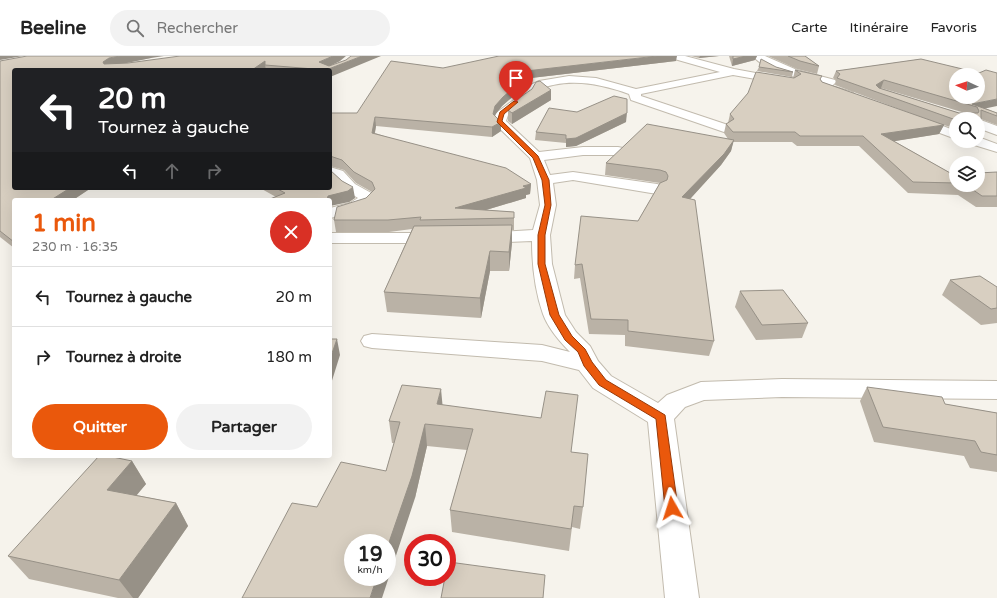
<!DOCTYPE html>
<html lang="fr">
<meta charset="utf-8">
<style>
:root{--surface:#fff;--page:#f2f2f2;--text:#222;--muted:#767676;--line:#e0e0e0;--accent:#ea580c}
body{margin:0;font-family:"Varela Round",sans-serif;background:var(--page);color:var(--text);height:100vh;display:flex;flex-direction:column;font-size:15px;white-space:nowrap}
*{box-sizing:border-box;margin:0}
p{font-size:13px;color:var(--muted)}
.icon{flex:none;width:22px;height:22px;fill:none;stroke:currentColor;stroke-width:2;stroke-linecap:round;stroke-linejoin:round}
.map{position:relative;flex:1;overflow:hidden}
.panel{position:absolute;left:12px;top:142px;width:320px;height:260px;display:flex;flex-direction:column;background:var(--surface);border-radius:4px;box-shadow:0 4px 16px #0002}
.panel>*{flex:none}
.hud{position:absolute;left:12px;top:12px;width:320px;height:122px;border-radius:4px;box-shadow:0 4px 16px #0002;background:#202124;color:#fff;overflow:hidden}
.needle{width:26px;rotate:273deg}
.controls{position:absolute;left:949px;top:12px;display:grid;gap:8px}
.controls a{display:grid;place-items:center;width:36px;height:36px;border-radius:50%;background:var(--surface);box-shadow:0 4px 16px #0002;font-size:20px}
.speed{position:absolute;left:344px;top:478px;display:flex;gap:8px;font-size:20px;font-weight:700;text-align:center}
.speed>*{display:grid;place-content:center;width:52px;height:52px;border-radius:50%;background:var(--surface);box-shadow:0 4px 16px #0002;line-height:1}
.speed small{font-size:10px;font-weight:400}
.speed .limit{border:6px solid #d22;background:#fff;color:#111}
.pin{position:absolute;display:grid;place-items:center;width:34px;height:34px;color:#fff;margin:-41px -17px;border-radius:50% 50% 50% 0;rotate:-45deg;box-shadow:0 0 4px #0007}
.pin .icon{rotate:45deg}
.me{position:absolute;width:44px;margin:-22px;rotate:354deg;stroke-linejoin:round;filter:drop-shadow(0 0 3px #0008)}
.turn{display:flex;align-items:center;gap:14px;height:84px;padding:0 20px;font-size:18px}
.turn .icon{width:52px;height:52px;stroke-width:2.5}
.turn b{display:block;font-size:28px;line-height:34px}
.lanes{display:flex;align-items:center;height:38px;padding:0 20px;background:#0003;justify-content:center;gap:20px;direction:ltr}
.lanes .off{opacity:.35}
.round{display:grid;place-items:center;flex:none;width:42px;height:42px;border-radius:21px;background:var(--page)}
.overview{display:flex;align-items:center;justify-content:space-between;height:68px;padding:0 20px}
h1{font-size:24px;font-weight:700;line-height:30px;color:var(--accent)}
.action{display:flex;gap:8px;margin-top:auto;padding:8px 20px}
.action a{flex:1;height:46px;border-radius:24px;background:var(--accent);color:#fff;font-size:16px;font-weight:700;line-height:46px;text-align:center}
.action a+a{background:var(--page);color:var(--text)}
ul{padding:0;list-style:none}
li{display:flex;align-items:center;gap:12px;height:60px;padding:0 20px;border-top:1px solid var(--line)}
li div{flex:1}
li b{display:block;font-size:15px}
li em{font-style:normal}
header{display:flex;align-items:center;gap:24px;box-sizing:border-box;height:56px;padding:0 20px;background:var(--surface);border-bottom:1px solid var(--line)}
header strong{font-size:19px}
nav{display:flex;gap:22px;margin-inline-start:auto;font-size:14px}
.search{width:280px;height:36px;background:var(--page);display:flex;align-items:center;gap:10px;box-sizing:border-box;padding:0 14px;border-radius:22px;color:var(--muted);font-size:15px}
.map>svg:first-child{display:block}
</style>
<header>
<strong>Beeline</strong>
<div class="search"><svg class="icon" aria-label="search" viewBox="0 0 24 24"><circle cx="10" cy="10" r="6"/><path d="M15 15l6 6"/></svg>Rechercher</div>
<nav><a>Carte</a><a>Itinéraire</a><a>Favoris</a></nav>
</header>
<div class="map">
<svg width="997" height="542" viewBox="0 0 997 542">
<rect width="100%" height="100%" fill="#f6f3ec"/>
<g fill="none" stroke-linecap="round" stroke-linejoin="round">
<g stroke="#c2bbae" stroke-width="2">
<g id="minor">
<path d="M669,0H685L734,13L784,22L789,25L784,28L733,19L641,38V40L728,69L730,72L724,76L631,44L629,38C598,27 566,21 535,35L531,42L508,59L506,65L539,96L583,91H618L623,92L625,95L623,98L618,99H583L544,104L550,119L573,116L657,128L663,130L665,133L663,136L657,138L573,124L553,127L556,149L550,179L552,208L565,259L576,276L590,290L598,305L611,320L658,347L667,339L701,326L782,323L997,325V343L782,341L704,344L685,351L674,363L699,542H665L648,366L593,332L579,314L542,305L372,292L364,290L361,285L364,280L372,278L542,289L570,296C560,286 548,272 543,258C535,235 532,209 532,185L483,187L477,186L474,182L477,178L483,177L533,174L540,149L537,124L530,102L496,69L494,66L496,57L522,38L526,31L539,25L569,20L596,22L636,33L720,16L671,2Z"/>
<path d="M753,0H765L797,14L835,24L836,26L832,30L852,36L854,38L848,41L820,33L819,31L822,27C803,23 766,16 753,0Z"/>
<polygon points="914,59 956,75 956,83 910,66 908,63 910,60"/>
<polygon points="978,63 997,70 997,79 978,72"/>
<polygon points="978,81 997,88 997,96 971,88 969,85 978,85"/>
<path d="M330,111L343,115L355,128L373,138L375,144C367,156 344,159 330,162V152L350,147L358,142L345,134L330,120Z"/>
<polygon points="330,177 439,177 445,178 448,182 445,186 439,187 330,187"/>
</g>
</g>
<use href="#minor" fill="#fff" fill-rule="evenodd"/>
</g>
<g fill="#bab2a6" fill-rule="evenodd">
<polygon points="381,0 330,14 14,14 91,132 73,144 14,144 14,192 0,181 0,5 151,2 124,7 340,5 329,10"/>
<polygon points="691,0 719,0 699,2"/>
<polygon points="729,0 757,0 755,4 732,10"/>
<polygon points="768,0 805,0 819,10 817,18 797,13"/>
<path d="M921,3L985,52L997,57V69L981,63V65L978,70V63H956V73L944,69L939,78L894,85L952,118H956V129H978L997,116V151H976L958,139L908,137L859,90H797L792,86H733L731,95L721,109L690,143L714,285L709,300L625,290V279L589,278L580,222L574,223L575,209L638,165L660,127L605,119L606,107L728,83L724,77L726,68L728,67L730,58L793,22L795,14L821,24L822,26L915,59L835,29L836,24L833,22L836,15ZM880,32H881L965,57H959Z"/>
<polygon points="676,5 531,22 531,27 525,30 502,50 495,59 495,60 501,66 501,75 492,81 376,70 375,77 531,128 530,138 526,139 526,142 486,154 514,156 514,174 512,174 512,187 509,215 490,215 481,262 387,256 384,236 412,173 389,176 336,176 334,164 366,142 372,136 356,127 344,114 330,110 330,57 357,57 443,12"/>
<polygon points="759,11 776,11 793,16 792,21 757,15"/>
<polygon points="551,34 551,44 512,68 508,65 508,54"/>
<polygon points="626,66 576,90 566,91 566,87 535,84 536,76"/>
<polygon points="260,132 330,132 355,142 349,146 330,144 270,144 270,143 276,141"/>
<polygon points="950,224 997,231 997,267 981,269 942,239"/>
<polygon points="740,235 808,267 802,282 756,284 735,251"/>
<polygon points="867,331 945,348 997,357 997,416 970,412 964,400 874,386 860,345"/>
<polygon points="442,349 571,396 583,451 580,473 572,471 569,495 452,476 450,454 467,394 427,390 415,442 317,451 386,415 394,387 392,387 389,365"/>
<polygon points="132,405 146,428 136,439 176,447 188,470 138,542 118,542 29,523 8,500"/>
</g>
<g fill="#979187">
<polygon points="0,0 23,0 0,4"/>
<polygon points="120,0 164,0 151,2 112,10 106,14 103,6 109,2"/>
<polygon points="333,0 346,0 340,5 321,14 319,6"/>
<polygon points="362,0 381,0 330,21 330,14 326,14"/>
<polygon points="657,0 677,0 676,5 531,22 531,27 525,30 502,50 495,59 493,67 493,58 495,50 526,15"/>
<polygon points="700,0 719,0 699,2"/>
<polygon points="746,0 757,0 755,4 732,10 733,3"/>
<polygon points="265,5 265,9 266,14 252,14"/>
<polygon points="884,24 881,32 874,36 876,29"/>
<polygon points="551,34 551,44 512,68 512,57"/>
<polygon points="997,43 997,50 978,54 977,51 972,48"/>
<polygon points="627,57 626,66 576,90 566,91 566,83"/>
<polygon points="375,61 376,70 373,86 372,77"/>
<polygon points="978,65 981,65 978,70"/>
<polygon points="501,66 501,75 492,81 492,71"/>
<polygon points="944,69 939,78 877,88 881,78"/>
<polygon points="734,84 731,95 721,109 680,154 682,141"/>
<polygon points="531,128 530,138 526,139 526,142 456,163 455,152"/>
<polygon points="353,131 355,142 349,146 330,150 330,144 327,144 328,140"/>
<polygon points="70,132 91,132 73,144 51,144"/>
<polygon points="512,169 512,187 509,215 509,196"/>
<polygon points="490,195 490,215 481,262 480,242"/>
<polygon points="337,283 340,299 330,331 330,303"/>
<polygon points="441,333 443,354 437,348"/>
<polygon points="425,368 427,390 415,442 382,542 370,542 377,521 387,521 387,492"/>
<polygon points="132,405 146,428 122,457 107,434"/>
<polygon points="176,447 188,470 138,542 133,542 119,524"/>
</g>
<g fill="#d8cfc1" stroke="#979187" fill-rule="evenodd">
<polygon points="27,0 120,0 109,2 103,6 104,8 128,7 180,0 333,0 319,6 329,10 346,4 351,0 362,0 326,14 265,9 265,5 252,14 14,14 14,132 70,132 51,144 14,144 14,186 0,175 0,5"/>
<polygon points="499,0 657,0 526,15 531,19 525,22 503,41 495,50 493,58 501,66 492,71 375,61 372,77 506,112 531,128 523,130 526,132 455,152 514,156 514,162 420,164 421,161 388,164 334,164 337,151 366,142 375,133 372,126 354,116 342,104 330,100 330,57 357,57 391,5 443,12"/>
<polygon points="733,0 746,0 733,3"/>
<polygon points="788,0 805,0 819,10 800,5"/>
<polygon points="761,3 776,11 793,16 759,11"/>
<path d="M921,3L979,17L986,14L997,17V43L972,48L997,57V60L981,54V65H978V63H956V64L837,22L840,18L836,15ZM956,19H978V41H956ZM884,24L977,51L979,55L978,57H959L879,32L876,29Z"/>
<polygon points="795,14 822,20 820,23 822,26 944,69 881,78 952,118 956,118 956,127 913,126 863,80 800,80 795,76 733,76 726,68 734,63 730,58 748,37 756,16 794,22 801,18"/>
<polygon points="540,25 551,34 512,57 508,54 509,49 532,33 536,26"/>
<polygon points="614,40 627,43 627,57 576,82 566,83 566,79 536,76 549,52 577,56"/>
<polygon points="647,68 734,84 724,98 682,141 695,144 714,285 628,275 628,264 591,263 582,208 575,209 581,160 638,165 660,127 667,124 668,120 666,116 660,114 606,107"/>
<polygon points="330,114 342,125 353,131 348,135 328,140 327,144 271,144 270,143 285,137 276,132 330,132"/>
<polygon points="997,116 997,140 982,140 966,129 978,129 978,117"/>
<polygon points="512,169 509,196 490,195 480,242 384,236 414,170"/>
<polygon points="980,220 997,231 997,252 991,253 950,224"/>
<polygon points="783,234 808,267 762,269 740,235"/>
<polygon points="330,283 337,283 330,303"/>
<polygon points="402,329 441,333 437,348 541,362 546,335 578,339 571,396 588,398 583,451 574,450 571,473 450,454 473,373 425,368 412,420 387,492 387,487 353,487 353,521 377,521 370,542 242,542 292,447 317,451 341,406 386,415 400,366 389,365"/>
<polygon points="867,331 942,341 945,348 997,357 997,399 981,396 975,385 883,371"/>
<polygon points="99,400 108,400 132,405 107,434 176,447 119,524 8,500"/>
<polygon points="449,506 545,519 543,542 441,542 445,521 447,521 447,514"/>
</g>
<polygon fill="#ea580c" stroke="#983908" points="514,45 518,46 504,58 502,65 538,100 549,124 551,149 545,179 545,208 559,259 572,280 585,293 592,306 606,324 665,359 678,452 676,455 672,457 667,455 665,452 656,363 599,329 584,310 578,296 565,284 550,259 538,208 538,179 545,149 542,124 533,102 497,66 500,56"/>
</svg>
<div class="controls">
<a><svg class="needle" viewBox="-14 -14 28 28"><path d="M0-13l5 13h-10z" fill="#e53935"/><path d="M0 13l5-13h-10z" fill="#767676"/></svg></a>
<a><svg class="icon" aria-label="search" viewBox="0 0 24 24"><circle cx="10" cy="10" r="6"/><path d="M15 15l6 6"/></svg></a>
<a><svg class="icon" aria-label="layers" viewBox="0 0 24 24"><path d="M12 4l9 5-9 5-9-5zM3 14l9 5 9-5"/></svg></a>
</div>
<div class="speed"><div>19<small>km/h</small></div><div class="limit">30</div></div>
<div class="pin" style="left:516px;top:46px;background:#d93025"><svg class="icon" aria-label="arrive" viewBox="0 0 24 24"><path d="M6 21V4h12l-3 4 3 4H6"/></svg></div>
<svg class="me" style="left:672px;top:452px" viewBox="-20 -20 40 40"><path d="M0-17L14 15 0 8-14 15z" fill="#ea580c" stroke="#fff" stroke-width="4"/></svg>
<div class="hud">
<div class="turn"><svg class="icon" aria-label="left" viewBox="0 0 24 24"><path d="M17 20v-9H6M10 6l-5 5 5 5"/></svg><div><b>20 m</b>Tournez à gauche</div></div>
<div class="lanes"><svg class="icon" aria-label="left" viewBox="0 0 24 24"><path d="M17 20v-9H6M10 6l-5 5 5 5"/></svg><svg class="icon off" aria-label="ahead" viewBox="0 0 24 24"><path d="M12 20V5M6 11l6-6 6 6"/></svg><svg class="icon off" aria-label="right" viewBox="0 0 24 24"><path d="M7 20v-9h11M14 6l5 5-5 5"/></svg></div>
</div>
<section class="panel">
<div class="overview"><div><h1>1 min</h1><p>230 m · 16:35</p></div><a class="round" style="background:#d93025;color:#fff"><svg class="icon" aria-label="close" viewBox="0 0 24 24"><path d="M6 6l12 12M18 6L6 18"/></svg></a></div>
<ul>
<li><svg class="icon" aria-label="left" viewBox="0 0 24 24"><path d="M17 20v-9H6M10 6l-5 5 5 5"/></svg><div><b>Tournez à gauche</b></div><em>20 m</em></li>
<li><svg class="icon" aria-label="right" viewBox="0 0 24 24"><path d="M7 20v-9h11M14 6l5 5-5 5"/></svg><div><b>Tournez à droite</b></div><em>180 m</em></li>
</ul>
<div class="action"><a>Quitter</a><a>Partager</a></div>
</section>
</div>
